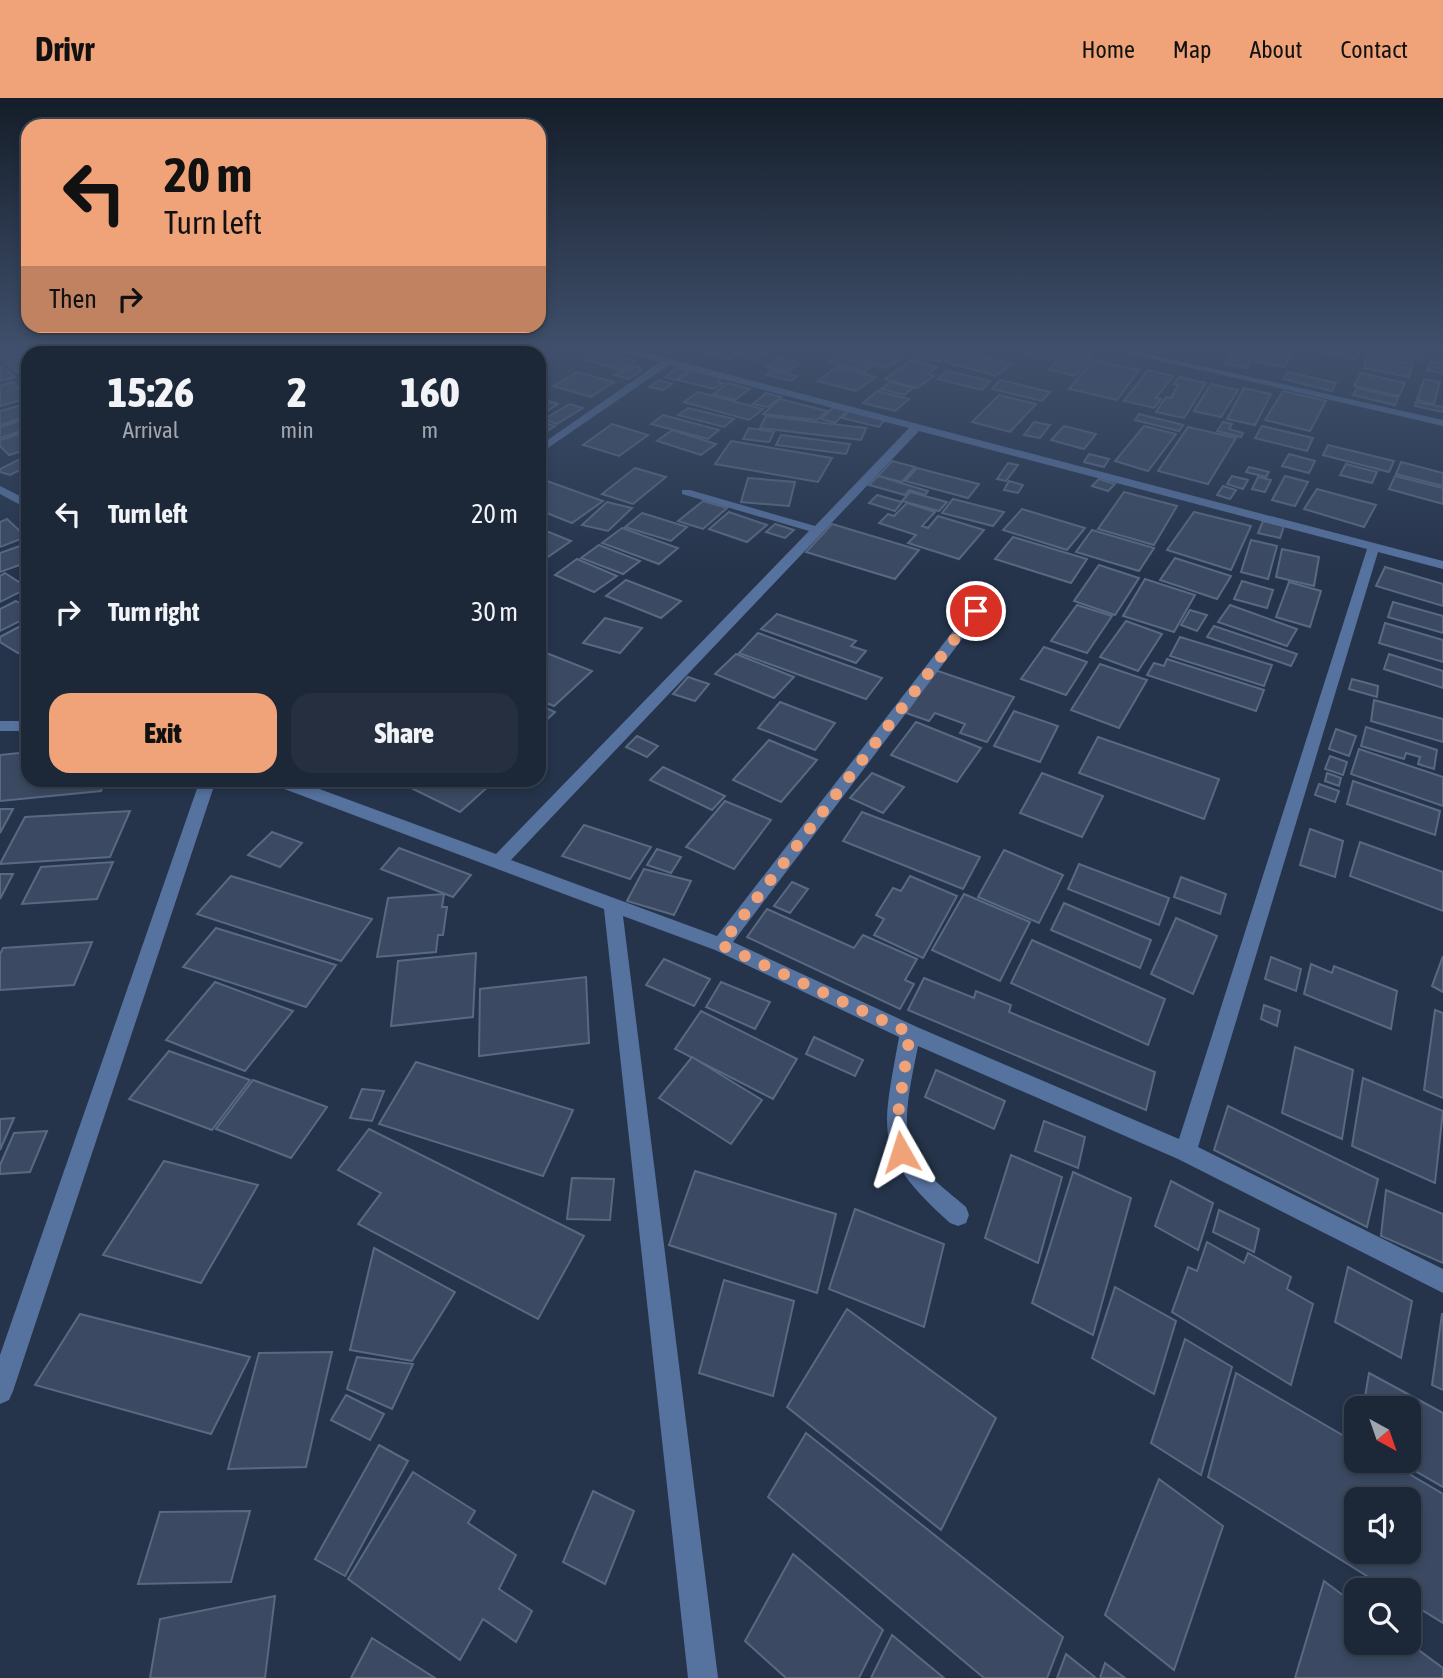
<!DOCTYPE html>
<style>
:root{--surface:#1c2738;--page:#252f40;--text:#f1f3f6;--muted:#a0a5ae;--line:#3a4453;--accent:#f0a378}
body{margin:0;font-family:"Asap Condensed",sans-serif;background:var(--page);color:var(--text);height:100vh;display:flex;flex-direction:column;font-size:26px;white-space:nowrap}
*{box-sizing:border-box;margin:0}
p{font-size:23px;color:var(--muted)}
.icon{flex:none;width:38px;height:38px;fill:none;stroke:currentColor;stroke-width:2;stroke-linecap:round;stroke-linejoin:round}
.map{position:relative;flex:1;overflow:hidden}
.drawer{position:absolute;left:21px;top:248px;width:525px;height:441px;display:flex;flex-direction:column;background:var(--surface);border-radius:21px;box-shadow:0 4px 10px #0003,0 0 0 2px var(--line)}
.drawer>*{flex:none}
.top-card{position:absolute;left:21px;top:21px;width:525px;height:214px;border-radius:21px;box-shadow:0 4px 10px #0003,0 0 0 2px var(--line);background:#f0a378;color:#111;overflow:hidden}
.needle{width:46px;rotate:140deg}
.controls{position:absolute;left:1344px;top:1298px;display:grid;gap:14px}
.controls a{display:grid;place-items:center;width:77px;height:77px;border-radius:14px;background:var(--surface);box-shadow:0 4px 10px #0003,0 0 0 2px var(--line);font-size:35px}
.pin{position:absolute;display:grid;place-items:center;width:60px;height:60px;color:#fff;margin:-30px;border:4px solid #fff;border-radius:50%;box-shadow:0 2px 7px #0007}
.me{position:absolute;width:77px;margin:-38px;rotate:354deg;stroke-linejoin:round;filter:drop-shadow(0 0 5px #0008)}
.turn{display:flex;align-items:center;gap:24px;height:147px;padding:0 28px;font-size:32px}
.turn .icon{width:91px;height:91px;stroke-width:2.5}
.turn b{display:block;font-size:49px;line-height:60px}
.then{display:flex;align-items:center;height:66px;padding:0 28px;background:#0003;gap:14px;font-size:26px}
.eta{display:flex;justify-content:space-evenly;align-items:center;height:119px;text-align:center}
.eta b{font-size:42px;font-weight:800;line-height:49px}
.action{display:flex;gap:14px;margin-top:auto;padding:14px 28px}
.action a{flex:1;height:80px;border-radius:21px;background:var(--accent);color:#111;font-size:28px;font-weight:800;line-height:80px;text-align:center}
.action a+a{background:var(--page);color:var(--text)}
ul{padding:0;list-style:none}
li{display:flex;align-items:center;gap:21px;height:98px;padding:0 28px}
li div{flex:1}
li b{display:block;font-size:26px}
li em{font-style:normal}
header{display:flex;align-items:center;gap:42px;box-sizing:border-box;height:98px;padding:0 35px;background:var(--accent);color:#111}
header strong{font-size:33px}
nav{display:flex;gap:38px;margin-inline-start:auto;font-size:24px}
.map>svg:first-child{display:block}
</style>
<header>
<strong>Drivr</strong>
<nav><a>Home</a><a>Map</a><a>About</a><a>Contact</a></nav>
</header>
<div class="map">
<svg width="1443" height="1580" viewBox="0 0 1443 1580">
<rect width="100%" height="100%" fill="#25344b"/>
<g fill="#3b4a62" stroke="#586982" stroke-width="2" fill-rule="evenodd">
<polygon points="24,253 32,256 28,256 28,276 22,278 0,260"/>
<polygon points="410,253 450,253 459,256 407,254"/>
<polygon points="484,253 531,253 526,256 479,256"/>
<polygon points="604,253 635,263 619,272 587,262"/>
<polygon points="707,253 738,253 728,261 704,255"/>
<polygon points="742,253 770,253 757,262 736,257"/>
<polygon points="846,253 875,253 901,261 886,270 842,255"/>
<polygon points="917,253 951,253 939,264 912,257"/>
<polygon points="962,253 1012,266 996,278 945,264"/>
<polygon points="1031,253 1061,253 1052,262 1027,257"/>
<polygon points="1066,253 1092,258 1075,278 1049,272"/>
<polygon points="1229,253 1262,253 1259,259"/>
<polygon points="1264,253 1293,253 1284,269 1257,264"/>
<polygon points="1316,253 1360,253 1355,261"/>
<polygon points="1369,253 1402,259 1400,264 1412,266 1409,279 1364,270"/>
<polygon points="1379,253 1426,253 1423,262"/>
<polygon points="1231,255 1252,259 1246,270 1225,266"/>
<polygon points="837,258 872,268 864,274 828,264"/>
<polygon points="779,260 800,265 788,274 767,269"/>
<polygon points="912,262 937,269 928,276 934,278 917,290 885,281"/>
<polygon points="1093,262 1139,272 1117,302 1069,291"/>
<polygon points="1431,263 1443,266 1443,276 1427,272"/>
<polygon points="631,268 641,270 638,272 641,273 629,281 614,277"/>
<polygon points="838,268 876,279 856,293 818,283"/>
<polygon points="0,269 2,269 15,279 0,283"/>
<polygon points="677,270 688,273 675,282 665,279"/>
<polygon points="691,272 722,280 718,284 723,285 714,291 678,282"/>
<polygon points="772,272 797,278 791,283 766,277"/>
<polygon points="1148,272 1173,278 1156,300 1161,301 1154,310 1124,303"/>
<polygon points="947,273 990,283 982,292 938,281"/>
<polygon points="577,274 614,284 591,299 553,288"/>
<polygon points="1288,274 1336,285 1332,293 1283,281"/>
<polygon points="1361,275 1405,285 1399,298 1354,288"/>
<polygon points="1179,279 1206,285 1184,320 1156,314 1166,299 1171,300 1178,287 1174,286"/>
<polygon points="1424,281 1440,284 1434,306 1417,302"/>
<polygon points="659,282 672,286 663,292 649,289"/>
<polygon points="1000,282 1050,294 1042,303 992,291"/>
<polygon points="13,284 28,300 0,308 0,288"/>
<polygon points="890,284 913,290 904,297 881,291"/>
<polygon points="728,285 750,291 735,302 713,296"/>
<polygon points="1211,286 1238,292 1221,319 1194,313"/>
<polygon points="1244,290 1271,296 1255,327 1227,321"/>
<polygon points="1357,290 1398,299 1395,307 1353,297"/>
<polygon points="877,293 909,301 895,313 863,305"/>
<polygon points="1283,293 1326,303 1310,333 1265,322"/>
<polygon points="698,294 763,311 749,322 684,304"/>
<polygon points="766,295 781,299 768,309 753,306"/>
<polygon points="999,297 1036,306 1010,334 972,324"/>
<polygon points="539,300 558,306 539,318"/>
<polygon points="780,301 827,313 817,322 763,316"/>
<polygon points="1416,304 1443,309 1443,314 1415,308"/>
<polygon points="570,306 583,310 557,326 544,321"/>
<polygon points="22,307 28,311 28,318 0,327 0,313"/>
<polygon points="834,309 848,312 835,325 821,321"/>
<polygon points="688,310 734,321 724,329 678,317"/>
<polygon points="850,312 886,320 879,329 842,320"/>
<polygon points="1139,316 1183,327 1179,333 1135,322"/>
<polygon points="663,317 719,332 708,341 651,326"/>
<polygon points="766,318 866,330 861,342 760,330"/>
<polygon points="28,320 28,331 0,340 0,329"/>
<polygon points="539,323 555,328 539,338"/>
<polygon points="1034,324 1050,327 1040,340 1024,337"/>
<polygon points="1223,324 1232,326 1229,331 1243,335 1241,339 1217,333"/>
<polygon points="612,326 648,337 619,358 583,347"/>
<polygon points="1064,328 1096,336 1084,351 1051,342"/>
<polygon points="1144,328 1176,336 1148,373 1115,363"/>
<polygon points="1262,328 1313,340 1307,353 1255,340"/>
<polygon points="1188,329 1236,340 1208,386 1158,373"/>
<polygon points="749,330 774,334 769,344 743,341"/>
<polygon points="672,332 716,346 701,357 657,343"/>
<polygon points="28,333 28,351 9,357 0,348 0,342"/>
<polygon points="781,337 850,346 846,356 776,347"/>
<polygon points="731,343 832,360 818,384 715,366"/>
<polygon points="1328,347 1394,363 1389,374 1323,357"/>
<polygon points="1089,356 1109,361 1104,369 1084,364"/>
<polygon points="1289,356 1315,363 1309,375 1282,368"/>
<polygon points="28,357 28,368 10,377 0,374 0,371"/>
<polygon points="892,363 915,369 902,384 878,378"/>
<polygon points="1401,364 1443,375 1443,388 1396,376"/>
<polygon points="1008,365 1018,367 1006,383 997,381"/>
<polygon points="1346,366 1377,374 1372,385 1340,377"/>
<polygon points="1249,369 1269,374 1266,379 1246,374"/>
<polygon points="635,370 666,379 633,406 602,396"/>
<polygon points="917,370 979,386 968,400 905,383"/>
<polygon points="878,378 928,393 925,397 909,392 905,397 869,387"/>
<polygon points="1232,378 1248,382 1243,391 1227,386"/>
<polygon points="1285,378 1308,384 1295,408 1272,402"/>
<polygon points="1395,378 1443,390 1443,406 1389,391"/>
<polygon points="1258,379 1271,382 1265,394 1252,391"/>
<polygon points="748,380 795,384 789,408 741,404"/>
<polygon points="1099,381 1115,386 1108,393 1092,388"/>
<polygon points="547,383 603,403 572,425 539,412 539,389"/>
<polygon points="1009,383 1023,387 1018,395 1004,392"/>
<polygon points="1223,388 1236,392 1230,401 1217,397"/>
<polygon points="1317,391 1376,407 1364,429 1304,411"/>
<polygon points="910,394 947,404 939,413 902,403"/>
<polygon points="1124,394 1177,408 1154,447 1098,431"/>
<polygon points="877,397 902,404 895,413 869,405"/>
<polygon points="953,401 1004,414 993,428 942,415"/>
<polygon points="703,403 727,410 703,431 678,423"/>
<polygon points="607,404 632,410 608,433 582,427"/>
<polygon points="907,405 935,414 922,428 928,430 938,418 984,432 959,461 908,445 916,437 879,425 888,416 894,418"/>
<polygon points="1022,411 1085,430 1067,452 1003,432"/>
<polygon points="729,414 767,427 747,444 709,431"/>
<polygon points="1194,414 1251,428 1231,472 1167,452"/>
<polygon points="642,415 687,429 671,443 625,429"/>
<polygon points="7,421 26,439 0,449 0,424"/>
<polygon points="1263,423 1284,428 1280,440 1258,435"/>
<polygon points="775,426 794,432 785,440 766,434"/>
<polygon points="832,426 919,452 895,481 806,454"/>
<polygon points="539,430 571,443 539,465"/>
<polygon points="622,430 678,450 659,466 602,445"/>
<polygon points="1092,432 1154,450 1139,473 1076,454"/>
<polygon points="1013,439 1087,461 1071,485 995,461"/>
<polygon points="1251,442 1277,448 1268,481 1241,474"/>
<polygon points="28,445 28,464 0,474 0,455"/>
<polygon points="599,447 640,463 623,476 581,460"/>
<polygon points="1282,451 1319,459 1314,488 1276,479"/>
<polygon points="1175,460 1231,478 1217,501 1160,482"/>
<polygon points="577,461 617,478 594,494 555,477"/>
<polygon points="1099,467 1139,480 1115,517 1074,503"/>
<polygon points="1385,469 1443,486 1443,508 1376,488"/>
<polygon points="5,475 28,490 0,504 0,478"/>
<polygon points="1145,481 1195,497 1174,534 1123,518"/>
<polygon points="626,482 681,503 661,520 606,498"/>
<polygon points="1242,483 1273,492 1267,510 1234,501"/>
<polygon points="1289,484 1321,493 1310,529 1276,519"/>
<polygon points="16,503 28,510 28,519 0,533 0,511"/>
<polygon points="1393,504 1443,518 1443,535 1388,519"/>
<polygon points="1077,507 1112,518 1087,555 1051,543"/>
<polygon points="1230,507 1297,531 1287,548 1218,524"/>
<polygon points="1190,512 1207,517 1197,533 1181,527"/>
<polygon points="777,516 856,543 851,548 866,553 856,565 761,531"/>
<polygon points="605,520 642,530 620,555 583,545"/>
<polygon points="1126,523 1162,536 1138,573 1100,559"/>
<polygon points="28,524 28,549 18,555 0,544 0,539"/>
<polygon points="1385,525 1443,542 1443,564 1379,545"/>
<polygon points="1214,528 1297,556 1291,568 1207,539"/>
<polygon points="758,535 882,580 866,601 739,555"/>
<polygon points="1180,539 1272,567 1264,588 1170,558"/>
<polygon points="1044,549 1087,564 1066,597 1021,581"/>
<polygon points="539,552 592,573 554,608 539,602"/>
<polygon points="736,556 794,579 774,600 715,576"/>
<polygon points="1389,556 1443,573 1443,590 1384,571"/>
<polygon points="1167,561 1264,592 1256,613 1147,577 1154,565 1164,568"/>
<polygon points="1100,566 1147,582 1119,630 1071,612"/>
<polygon points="935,572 1014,599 987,644 960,635 965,626 935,615 929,623 906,615"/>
<polygon points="688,579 709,586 695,603 673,596"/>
<polygon points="1352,581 1378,588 1377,599 1349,591"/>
<polygon points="1374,602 1443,621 1443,644 1371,623"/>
<polygon points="780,604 835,625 815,652 758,630"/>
<polygon points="539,607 555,614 539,629"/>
<polygon points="1014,613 1058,628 1040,664 994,648"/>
<polygon points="916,624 981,650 957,684 891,657"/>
<polygon points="1366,629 1437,652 1434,671 1418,666 1420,659 1406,655 1404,661 1361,648"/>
<polygon points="1336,631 1356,638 1349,658 1329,651"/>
<polygon points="637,638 658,648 647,659 626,649"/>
<polygon points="1098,639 1219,681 1204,721 1079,675"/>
<polygon points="769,642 817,662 781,704 733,682"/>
<polygon points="1359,651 1443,679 1443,708 1351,676"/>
<polygon points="28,654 28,682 105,682 101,693 0,703 0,657"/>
<polygon points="1330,658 1347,664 1343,677 1325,671"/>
<polygon points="663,669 725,698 712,712 650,682"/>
<polygon points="872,675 904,689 883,715 850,700"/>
<polygon points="1042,675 1103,698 1082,739 1020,715"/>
<polygon points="1327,675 1341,680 1339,688 1325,683"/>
<polygon points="119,682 168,682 116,687"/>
<polygon points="395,682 490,682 493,684 460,714"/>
<polygon points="1353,683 1440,713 1435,737 1347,706"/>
<polygon points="1319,686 1339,693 1335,704 1315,697"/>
<polygon points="725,703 771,722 734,771 686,749"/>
<polygon points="0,711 13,711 0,735"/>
<polygon points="130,713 110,759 0,766 25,719"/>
<polygon points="862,714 980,759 963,791 843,743"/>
<polygon points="584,727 651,749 630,781 562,758"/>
<polygon points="1310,731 1343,743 1335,779 1300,767"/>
<polygon points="272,734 302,745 280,769 248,757"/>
<polygon points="1360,744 1443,774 1443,813 1350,778"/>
<polygon points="399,750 471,777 453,799 381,771"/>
<polygon points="657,751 681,759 671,775 647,767"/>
<polygon points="1004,752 1063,777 1039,825 978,799"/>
<polygon points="113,764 97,801 22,806 41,769"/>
<polygon points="1079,766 1169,800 1159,827 1068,791"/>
<polygon points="644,771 691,783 674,817 627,803"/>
<polygon points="0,776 13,776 0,801"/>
<polygon points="231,778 372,821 341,863 197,816"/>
<polygon points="910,778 957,798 923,860 874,837 884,821 876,817 893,790 901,793"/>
<polygon points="1181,779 1226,796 1220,816 1174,799"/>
<polygon points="792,784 808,791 790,815 774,808"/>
<polygon points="444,796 442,809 447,809 443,837 438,837 436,854 377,859 388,800"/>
<polygon points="964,796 1030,824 1000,883 932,852"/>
<polygon points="1064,805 1151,842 1140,870 1051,832"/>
<polygon points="767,811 854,850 863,837 917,861 905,882 914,886 900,911 747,839"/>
<polygon points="1176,820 1217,838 1193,896 1151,876"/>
<polygon points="216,830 336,867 306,909 183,869"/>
<polygon points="1032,842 1165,901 1148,947 1011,885"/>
<polygon points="92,844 74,887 0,892 0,856 3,850"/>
<polygon points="476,855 473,919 391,928 398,863"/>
<polygon points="1443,858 1443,894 1432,888"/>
<polygon points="1271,859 1301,871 1296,893 1265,881"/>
<polygon points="664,861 710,881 694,908 646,887"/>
<polygon points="1311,866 1332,875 1334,868 1397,893 1391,931 1304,896"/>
<polygon points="586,879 589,945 479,958 480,891"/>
<polygon points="924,880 974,900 976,893 1011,907 1009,914 1155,974 1146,1012 908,912"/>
<polygon points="215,884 293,913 245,973 166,942"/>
<polygon points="721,884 770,904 755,931 706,909"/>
<polygon points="1264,907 1280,913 1277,928 1261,921"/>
<polygon points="1435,912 1443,915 1443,1000 1424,992"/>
<polygon points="701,913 797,961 773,1001 675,951"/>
<polygon points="814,939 863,962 855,978 806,956"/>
<polygon points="1295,949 1353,972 1342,1041 1282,1015"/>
<polygon points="169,953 250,982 212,1032 129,1001"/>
<polygon points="692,959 762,1002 731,1046 659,1000"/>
<polygon points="416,964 573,1012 543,1078 379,1026"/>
<polygon points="936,972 1005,1003 994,1031 925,999"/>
<polygon points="1363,980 1443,1013 1435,1085 1352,1048"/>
<polygon points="253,982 327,1009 291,1060 216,1031"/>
<polygon points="362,991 384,993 372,1023 350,1020"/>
<polygon points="1228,1008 1378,1081 1367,1129 1214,1052"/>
<polygon points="14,1020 0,1052 0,1021"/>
<polygon points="1044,1023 1085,1039 1078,1070 1035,1053"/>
<polygon points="369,1031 584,1138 538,1221 358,1126 381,1095 338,1072"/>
<polygon points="47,1033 30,1074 0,1076 0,1067 14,1035"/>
<polygon points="1011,1057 1062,1079 1038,1165 985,1140"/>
<polygon points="164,1063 258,1087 201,1185 103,1157"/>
<polygon points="695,1073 836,1116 817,1195 669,1147"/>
<polygon points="1073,1074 1131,1100 1093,1237 1032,1205"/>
<polygon points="572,1080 614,1081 610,1122 567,1121"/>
<polygon points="1171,1083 1213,1105 1198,1152 1155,1128"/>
<polygon points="1386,1092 1443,1116 1443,1165 1381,1138"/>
<polygon points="855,1111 944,1146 924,1229 829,1191"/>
<polygon points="1219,1112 1259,1131 1254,1154 1213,1134"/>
<polygon points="1207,1144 1244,1165 1248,1155 1291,1179 1287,1191 1313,1206 1291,1287 1172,1214 1188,1169 1197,1173"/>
<polygon points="374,1150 455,1194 412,1263 350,1252"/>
<polygon points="1348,1169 1412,1203 1401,1260 1335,1224"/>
<polygon points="724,1182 794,1203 773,1298 699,1275"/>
<polygon points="1115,1189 1176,1223 1154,1296 1092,1260"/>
<polygon points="847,1211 996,1320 941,1432 787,1309"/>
<polygon points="80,1216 250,1259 211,1336 35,1287"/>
<polygon points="1442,1216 1443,1216 1443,1292 1432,1287"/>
<polygon points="1185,1241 1232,1269 1201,1377 1151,1345"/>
<polygon points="332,1254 306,1369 228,1371 259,1255"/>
<polygon points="357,1259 413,1266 392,1311 347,1291"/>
<path d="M1236,1275L1356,1345V1363H1387L1443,1396V1525L1409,1504V1493H1391L1208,1379ZM1356,1402H1409V1454H1356Z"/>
<polygon points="1369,1275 1443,1315 1443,1389 1398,1363 1409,1363 1409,1311 1363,1311"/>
<polygon points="346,1297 384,1316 370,1342 331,1322"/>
<polygon points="806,1335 1063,1539 1047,1580 984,1580 768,1399"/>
<polygon points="379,1347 408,1363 345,1478 315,1461"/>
<polygon points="413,1374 475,1413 468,1425 516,1457 499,1491 532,1513 516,1544 483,1521 460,1562 348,1481"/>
<polygon points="1159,1381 1223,1428 1174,1572 1105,1517"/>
<polygon points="593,1393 634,1413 605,1486 563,1464"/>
<polygon points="250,1413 231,1484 138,1486 160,1414"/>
<polygon points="793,1456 883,1532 859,1580 786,1580 745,1543"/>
<polygon points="1324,1483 1356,1507 1356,1545 1409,1545 1443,1570 1443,1580 1295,1580"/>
<polygon points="275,1498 265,1580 150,1580 160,1521"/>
<polygon points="892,1537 944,1580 871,1580"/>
<polygon points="372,1540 435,1580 351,1580"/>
<polygon points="1066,1556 1096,1580 1057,1580"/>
<polygon points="1105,1565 1125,1580 1100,1580"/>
</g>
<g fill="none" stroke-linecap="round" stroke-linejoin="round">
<g fill="#56729f" fill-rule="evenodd">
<polygon points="192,253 202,253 204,256 194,256"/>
<path d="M623,253H638L1443,463V471L1378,454L1198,1049L1443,1171V1195L1178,1061L918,948C913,976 899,1028 913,1055C924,1077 948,1093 966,1109L969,1117L966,1125L958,1128L950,1125C872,1055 882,1036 899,939L715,852L623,818L718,1580H688L604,811L271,686L269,682H295L496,756L809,433L682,396V392H690L815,428L909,330L669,267L539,356V348L660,264ZM919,333L1367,451L1179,1041L917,929L733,844L981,516V510H971L717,838L511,762Z"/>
<polygon points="1118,253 1135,253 1443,322 1443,328"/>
<polygon points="0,388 28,402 28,411 0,396"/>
<rect x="0" y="623" width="28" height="10"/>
<polygon points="200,682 216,682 13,1293 9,1302 0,1306 0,1257"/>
</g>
</g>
<linearGradient id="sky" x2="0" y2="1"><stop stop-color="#141d29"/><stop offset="0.53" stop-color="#40506c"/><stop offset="1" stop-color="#40506c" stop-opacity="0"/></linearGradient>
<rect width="1443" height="474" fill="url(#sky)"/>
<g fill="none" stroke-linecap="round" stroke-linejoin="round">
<polyline stroke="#f0a378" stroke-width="12" stroke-dasharray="0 21.6" points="901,1054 897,1023 910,935 721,847 976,513"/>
</g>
</svg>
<div class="controls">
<a><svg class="needle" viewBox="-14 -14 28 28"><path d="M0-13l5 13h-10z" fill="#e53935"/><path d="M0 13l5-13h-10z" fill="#a0a5ae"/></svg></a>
<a><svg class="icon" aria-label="sound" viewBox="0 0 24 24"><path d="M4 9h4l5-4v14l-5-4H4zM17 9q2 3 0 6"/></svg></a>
<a><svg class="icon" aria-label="search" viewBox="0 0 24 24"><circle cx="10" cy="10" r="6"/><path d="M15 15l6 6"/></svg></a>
</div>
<div class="pin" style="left:976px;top:513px;background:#d93025"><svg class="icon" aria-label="arrive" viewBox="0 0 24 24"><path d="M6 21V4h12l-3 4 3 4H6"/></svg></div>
<svg class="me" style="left:901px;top:1054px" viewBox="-20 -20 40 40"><path d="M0-17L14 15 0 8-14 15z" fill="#f0a378" stroke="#fff" stroke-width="4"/></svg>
<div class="top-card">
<div class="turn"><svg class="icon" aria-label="left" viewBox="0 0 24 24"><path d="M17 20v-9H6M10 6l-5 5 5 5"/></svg><div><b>20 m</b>Turn left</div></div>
<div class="then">Then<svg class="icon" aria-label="right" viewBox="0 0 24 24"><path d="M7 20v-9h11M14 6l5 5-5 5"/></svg></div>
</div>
<section class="drawer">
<div class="eta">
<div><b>15:26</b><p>Arrival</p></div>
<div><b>2</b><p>min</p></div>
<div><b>160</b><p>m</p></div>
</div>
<ul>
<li><svg class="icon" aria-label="left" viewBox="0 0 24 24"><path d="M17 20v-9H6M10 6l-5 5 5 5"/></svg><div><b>Turn left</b></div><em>20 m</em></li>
<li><svg class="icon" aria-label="right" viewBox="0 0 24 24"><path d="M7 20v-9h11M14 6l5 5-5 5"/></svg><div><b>Turn right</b></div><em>30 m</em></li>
</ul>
<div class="action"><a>Exit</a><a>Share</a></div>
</section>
</div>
